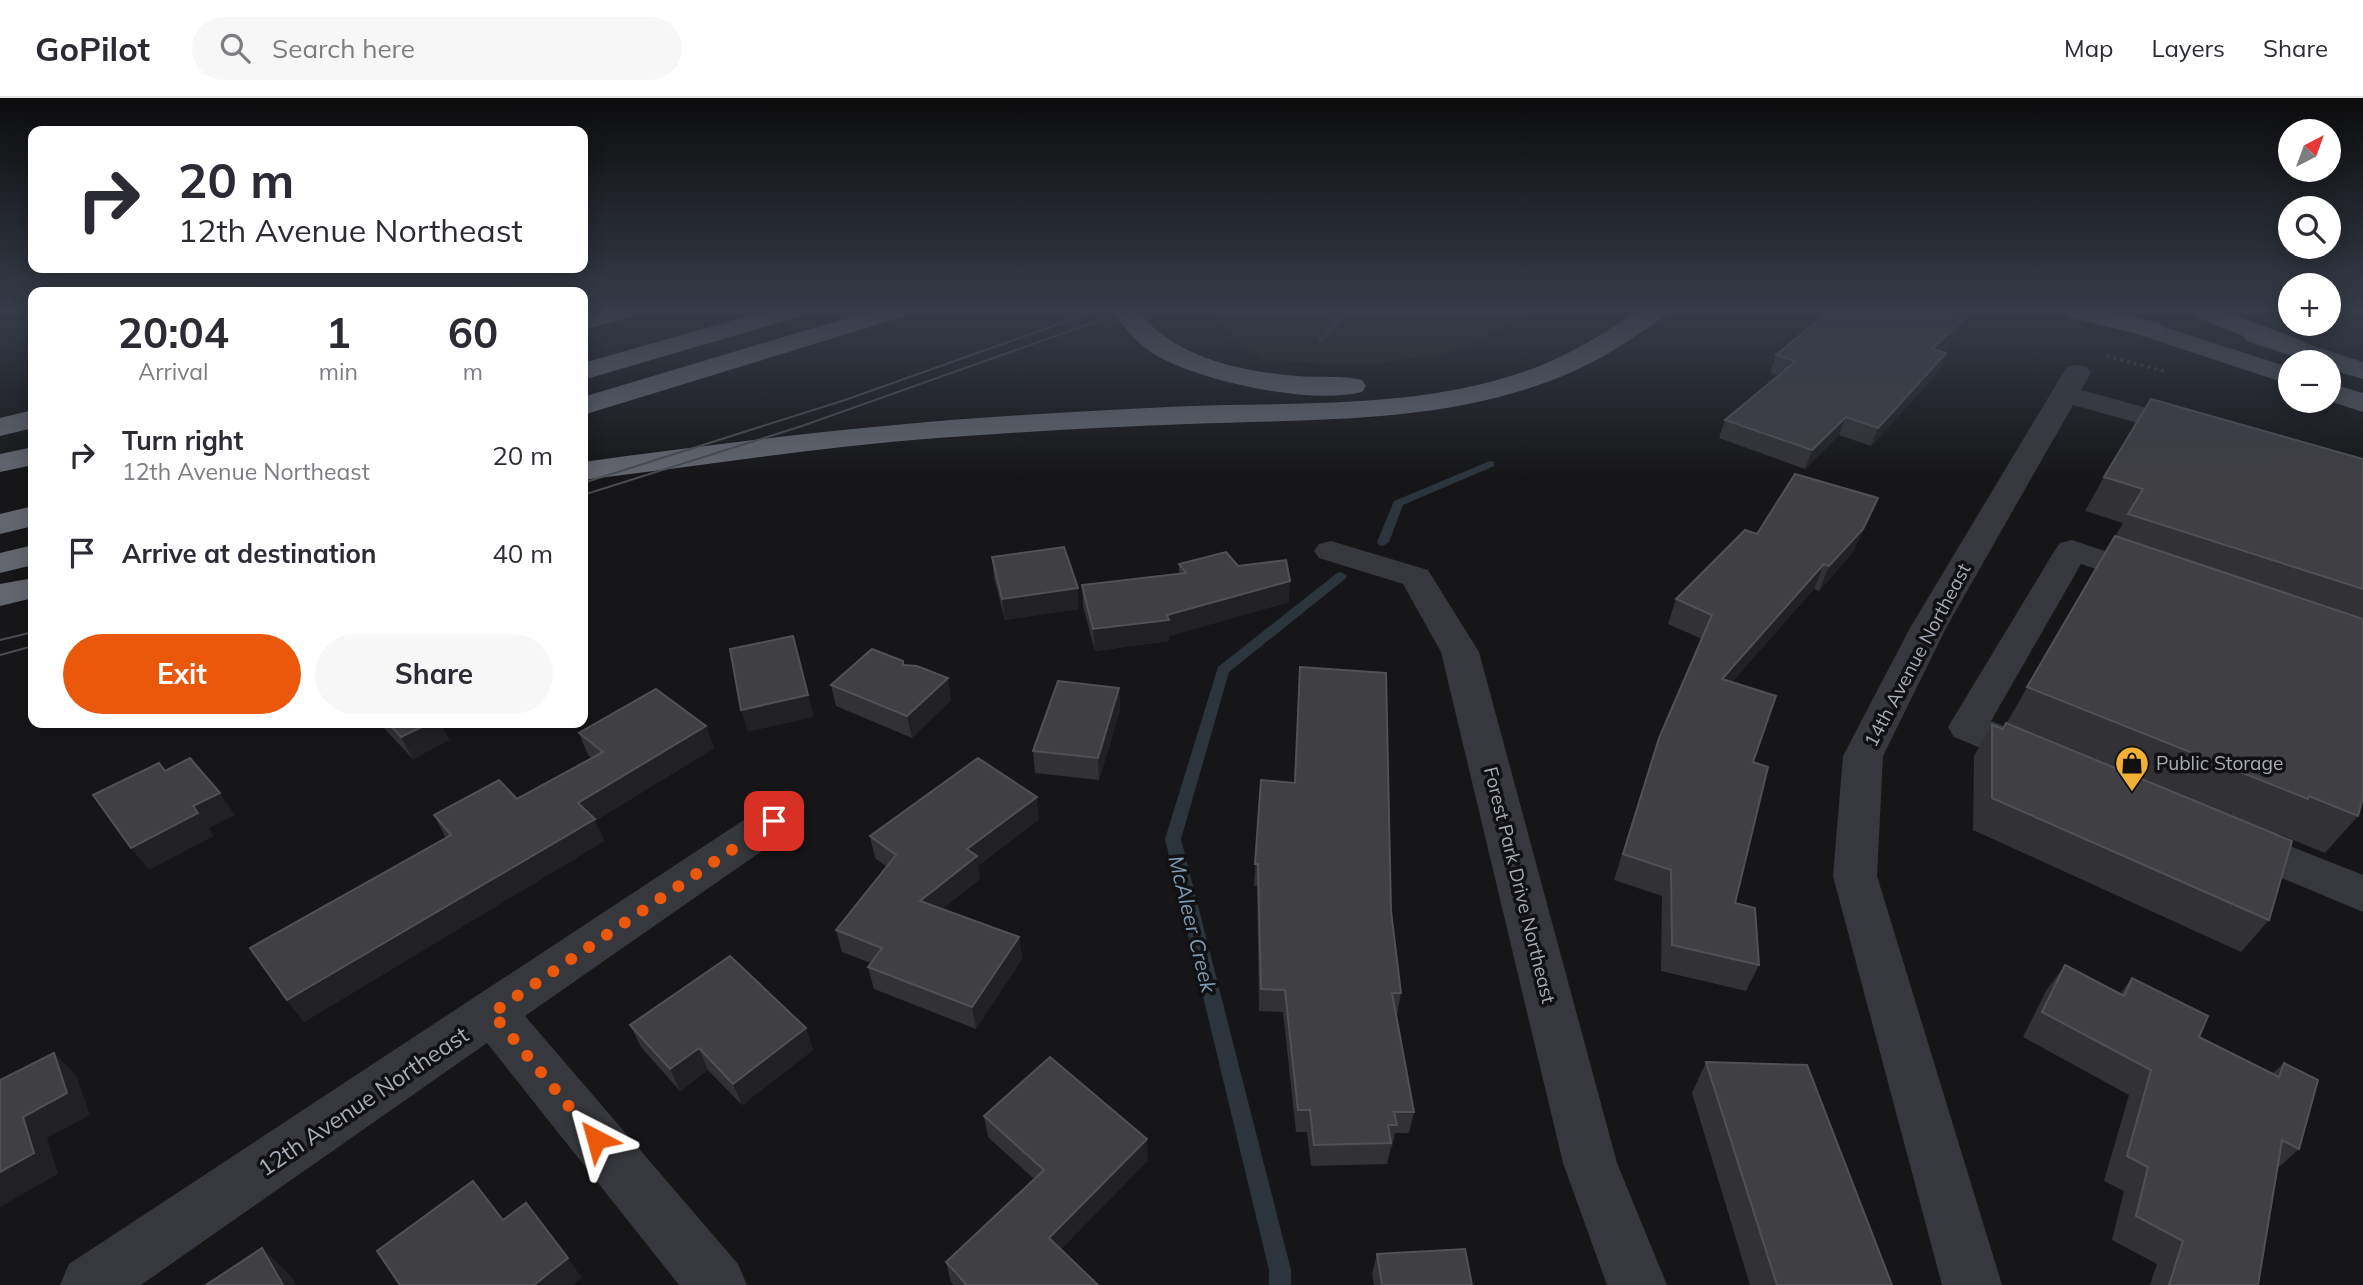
<!DOCTYPE html>
<meta charset="utf-8">
<style>
:root{--surface:#fff;--page:#f7f7f7;--text:#2b2b33;--muted:#7c7c81;--line:#e1e1e2;--accent:#ea580c}
body{margin:0;font-family:Mulish,sans-serif;background:var(--page);color:var(--text);height:100vh;display:flex;flex-direction:column;font-size:26px;white-space:nowrap}
*{box-sizing:border-box;margin:0}
p{font-size:23px;color:var(--muted)}
.icon{flex:none;width:38px;height:38px;fill:none;stroke:currentColor;stroke-width:2;stroke-linecap:round;stroke-linejoin:round}
.map{position:relative;flex:1;overflow:hidden}
.sheet{position:absolute;left:28px;top:189px;width:560px;height:441px;display:flex;flex-direction:column;background:var(--surface);border-radius:14px;box-shadow:0 4px 18px #0003}
.sheet>*{flex:none}
.banner{position:absolute;left:28px;top:28px;width:560px;height:147px;border-radius:14px;box-shadow:0 4px 18px #0003;background:#fff;color:var(--text);overflow:hidden}
.needle{width:46px;rotate:41deg}
.tools{position:absolute;left:2278px;top:21px;display:grid;gap:14px}
.tools a{display:grid;place-items:center;width:63px;height:63px;border-radius:50%;background:var(--surface);box-shadow:0 4px 18px #0003;font-size:35px}
.pin{position:absolute;display:grid;place-items:center;width:60px;height:60px;color:#fff;margin:-30px;border-radius:14px;box-shadow:0 4px 10px #0006}
.me{position:absolute;width:77px;margin:-38px;rotate:321deg;stroke-linejoin:round;filter:drop-shadow(0 0 5px #0008)}
.turn{display:flex;align-items:center;gap:24px;height:147px;padding:0 35px;font-size:32px}
.turn .icon{width:91px;height:91px;stroke-width:2.5}
.turn b{display:block;font-size:49px;line-height:60px}
.eta{display:flex;justify-content:space-evenly;align-items:center;height:119px;text-align:center}
.eta b{font-size:42px;font-weight:700;line-height:49px}
.button{display:flex;gap:14px;margin-top:auto;padding:14px 35px}
.button a{flex:1;height:80px;border-radius:42px;background:var(--accent);color:#fff;font-size:28px;font-weight:700;line-height:80px;text-align:center}
.button a+a{background:var(--page);color:var(--text)}
ul{padding:0;list-style:none}
li{display:flex;align-items:center;gap:21px;height:98px;padding:0 35px}
li div{flex:1}
li b{display:block;font-size:26px}
li em{font-style:normal}
header{display:flex;align-items:center;gap:42px;box-sizing:border-box;height:98px;padding:0 35px;background:var(--surface);border-bottom:2px solid var(--line)}
header strong{font-size:33px}
nav{display:flex;gap:38px;margin-inline-start:auto;font-size:24px}
.search{width:490px;height:63px;background:var(--page);display:flex;align-items:center;gap:18px;box-sizing:border-box;padding:0 24px;border-radius:38px;color:var(--muted);font-size:26px}
.map>svg:first-child{display:block}
</style>
<header>
<strong>GoPilot</strong>
<div class="search"><svg class="icon" aria-label="search" viewBox="0 0 24 24"><circle cx="10" cy="10" r="6"/><path d="M15 15l6 6"/></svg>Search here</div>
<nav><a>Map</a><a>Layers</a><a>Share</a></nav>
</header>
<div class="map">
<svg width="2363" height="1187" viewBox="0 0 2363 1187">
<rect width="100%" height="100%" fill="#161618"/>
<polygon fill="#1c231d" points="1210,214 1531,214 1461,252 1373,267 1267,263 1232,242"/>
<g fill="none" stroke-linecap="round" stroke-linejoin="round">
<g fill="#2c353c" fill-rule="evenodd">
<polygon points="1341,214 1351,214 1323,244 1317,244 1317,240"/>
<polygon points="1490,363 1494,364 1494,368 1403,407 1389,444 1383,448 1379,447 1377,444 1394,403"/>
<polygon points="1341,474 1347,478 1345,481 1229,574 1181,741 1291,1172 1291,1187 1269,1187 1269,1172 1165,741 1218,569 1337,475"/>
</g>
<polyline stroke="#3d3f44" stroke-width="3.5" stroke-dasharray="2.5 4.5" stroke-linecap="butt" points="2107,258 2167,274"/>
<g fill="#37383d" fill-rule="evenodd">
<polygon points="2077,267 2087,269 2091,275 2081,292 2202,325 2207,331 2202,337 2192,340 2073,307 1946,530 1883,658 1877,778 2002,1187 1942,1187 1833,778 1843,658 1910,530 2063,275 2067,269"/>
<polygon points="2072,442 2161,472 2166,479 2161,486 2149,489 2081,466 1991,623 2050,647 2056,657 2050,667 2036,671 2022,667 1954,639 1948,629 2055,452 2060,445"/>
<polygon points="1331,443 1428,472 1479,554 1617,1065 1667,1187 1607,1187 1563,1065 1441,554 1403,486 1319,460 1314,453 1319,446"/>
<polygon points="774,707 789,712 795,723 789,734 525,918 738,1166 747,1187 679,1187 487,945 141,1187 60,1187 69,1166 759,712"/>
<polygon points="2239,728 2363,777 2363,814 2224,756 2217,744 2224,732"/>
</g>
<g fill="#53555c" fill-rule="evenodd">
<polygon points="2081,214 2118,214 2291,270 2291,287 2085,219"/>
<polygon points="2255,229 2363,264 2363,281 2329,271 2329,264 2310,264 2246,243 2242,237 2246,231"/>
<polygon points="2329,285 2363,295 2363,314 2329,303"/>
</g>
<g fill="#63666e" fill-rule="evenodd">
<polygon points="593,214 634,214 630,219 583,232 583,216"/>
<polygon points="763,214 802,214 798,219 583,282 583,265"/>
<polygon points="867,214 906,214 902,219 583,317 583,299"/>
<path d="M1113,214H1139C1176,260 1240,273 1296,278C1318,280 1341,277 1362,282L1366,288L1362,294C1310,307 1206,284 1159,259C1139,248 1126,232 1113,214Z"/>
<path d="M1636,214H1666C1658,226 1642,233 1631,241C1502,329 1337,320 1188,326C1104,329 1021,334 937,340C818,349 701,368 583,382V364C730,344 876,326 1023,317C1090,313 1156,309 1223,307C1329,305 1442,307 1542,267C1576,253 1606,234 1636,214Z"/>
<polygon points="2064,214 2109,214 2160,225 2164,231 2160,237 2151,239 2068,219"/>
<polygon points="2192,214 2227,214 2303,243 2307,249 2303,255 2285,255 2196,219"/>
<polygon points="33,312 33,330 0,338 0,320"/>
<polygon points="33,349 33,367 0,374 0,356"/>
<polygon points="33,408 33,428 0,436 0,416"/>
<polygon points="33,447 33,467 0,475 0,455"/>
<polygon points="33,480 33,500 0,508 0,486"/>
</g>
<g stroke="#4a4c52" stroke-width="2">
<polyline points="583,385 845,302 1087,216"/>
<polyline points="583,397 802,328 1123,214"/>
<polyline points="0,542 33,534"/>
<polyline points="0,557 33,548"/>
</g>
</g>
<g fill="#323236">
<polygon points="1957,238 1940,254 1946,255 1939,273 1871,348 1839,337 1805,371 1719,340 1725,322 1778,277 1770,275 1776,257"/>
<polygon points="2363,361 2363,699 2358,718 2325,755 2279,736 2278,737 2269,822 2241,854 1973,732 1974,658 1992,627 2003,631 2123,425 2085,413 2104,379"/>
<polygon points="1878,400 1868,424 1852,455 1819,493 1814,491 1732,584 1753,664 1735,805 1759,867 1746,893 1661,873 1662,798 1614,782 1650,666 1702,541 1668,526 1676,501 1757,436"/>
<polygon points="992,459 1079,511 1005,522 994,480"/>
<polygon points="1179,466 1238,468 1289,504 1169,538 1169,543 1095,553 1083,508 1082,487 1179,475"/>
<polygon points="903,563 904,567 951,602 912,640 836,608 831,587"/>
<polygon points="1300,569 1391,813 1401,895 1397,917 1414,1014 1409,1035 1395,1035 1392,1049 1391,1049 1387,1066 1311,1068 1307,1034 1296,1034 1283,914 1259,913 1257,788 1254,788 1261,682 1294,685"/>
<polygon points="1119,590 1120,612 1099,682 1035,675 1033,653"/>
<polygon points="379,625 440,625 449,642 413,661"/>
<polygon points="706,628 714,650 595,723 604,743 304,924 287,902 446,740 434,717 517,701 592,660 588,657 579,635"/>
<polygon points="1039,721 978,768 980,781 942,811 1019,839 1022,861 976,931 874,891 868,869 871,865 842,854 836,832 887,769 875,760 870,738"/>
<polygon points="2065,867 2120,896 2132,880 2199,939 2272,976 2284,965 2299,1051 2278,1070 2258,1187 2150,1187 2157,1166 2112,1142 2124,1093 2104,1083 2129,997 2023,939 2046,893"/>
<polygon points="630,927 806,930 813,952 742,1007 708,972 680,993 641,949"/>
<polygon points="1706,964 1892,1187 1750,1187 1692,995"/>
<polygon points="984,1018 1148,1062 1061,1151 1098,1187 954,1187 951,1184 946,1164 1034,1081 988,1039"/>
<polygon points="1377,1156 1472,1187 1374,1187 1372,1176"/>
</g>
<g fill="#212124">
<polygon points="1964,221 1957,238 1925,269 1932,251"/>
<polygon points="1946,255 1939,273 1871,348 1878,330"/>
<polygon points="1846,319 1839,337 1805,371 1812,352"/>
<polygon points="1878,400 1868,424 1852,455 1819,493 1829,468"/>
<polygon points="1824,466 1814,491 1712,607 1722,581"/>
<polygon points="1290,483 1289,504 1169,538 1169,543 1095,553 1093,531 1167,517"/>
<polygon points="1078,490 1079,511 1005,522 1002,501"/>
<polygon points="793,538 814,619 748,634 741,612"/>
<polygon points="948,580 951,602 912,640 907,618"/>
<polygon points="1119,590 1120,612 1099,682 1098,660"/>
<polygon points="430,625 440,625 449,642 413,661 401,639"/>
<polygon points="706,628 714,650 595,723 604,743 304,924 287,902 578,705"/>
<polygon points="220,695 235,717 209,730 214,738 149,772 131,750 193,708"/>
<polygon points="1037,699 1039,721 978,768 980,781 924,825 920,803 967,751"/>
<polygon points="1019,839 1022,861 976,931 972,909"/>
<polygon points="806,930 813,952 742,1007 733,986"/>
<polygon points="699,950 708,972 680,993 670,971"/>
<polygon points="54,955 76,977 90,1017 47,1040 58,1076 0,1109 0,1074 23,1019"/>
<polygon points="1147,1041 1148,1062 1052,1160 1049,1140"/>
<polygon points="262,1150 291,1178 296,1187 283,1187"/>
<polygon points="568,1160 582,1180 573,1187 534,1187"/>
</g>
<g fill="#3f3f44" stroke="#4f5156" stroke-width="2">
<polygon points="1828,214 1939,214 1964,221 1932,251 1946,255 1878,330 1846,319 1812,352 1725,322 1796,263 1776,257"/>
<polygon points="2151,301 2363,361 2363,491 2128,416 2143,391 2104,379"/>
<polygon points="1795,376 1878,400 1863,431 1829,468 1824,466 1722,581 1776,598 1753,664 1768,669 1735,805 1755,810 1759,867 1672,847 1671,772 1623,756 1659,640 1712,517 1676,501 1745,432 1757,436"/>
<polygon points="2115,438 2363,521 2363,699 2358,718 2309,698 2308,701 2027,589"/>
<polygon points="1064,449 1078,490 1002,501 992,459"/>
<polygon points="1226,454 1238,468 1286,462 1290,483 1167,517 1169,522 1093,531 1082,487 1186,475 1179,466"/>
<polygon points="793,538 808,597 741,612 730,551"/>
<polygon points="872,551 903,563 903,567 917,568 948,580 907,618 831,587"/>
<polygon points="1300,569 1386,575 1391,813 1401,895 1392,895 1414,1014 1394,1014 1397,1027 1388,1027 1391,1045 1314,1047 1310,1012 1298,1012 1285,892 1261,891 1258,766 1255,766 1261,682 1295,685"/>
<polygon points="1058,583 1119,590 1098,660 1033,653"/>
<polygon points="656,591 706,628 578,705 595,721 287,902 250,850 451,737 434,717 499,682 517,701 603,654 579,635"/>
<polygon points="388,625 430,625 401,639"/>
<polygon points="2006,625 2292,743 2269,822 1992,700 1992,627 2003,631"/>
<polygon points="190,660 220,695 193,708 198,715 131,750 93,697 159,665 165,673"/>
<polygon points="978,660 1037,699 967,751 977,758 920,803 1019,839 972,909 868,869 882,850 836,832 896,757 870,738"/>
<polygon points="730,858 806,930 733,986 699,950 670,971 630,927"/>
<polygon points="2065,867 2124,898 2132,880 2208,918 2199,939 2279,979 2284,965 2318,982 2299,1051 2282,1042 2258,1187 2169,1187 2183,1143 2136,1118 2148,1069 2127,1058 2151,972 2042,914"/>
<polygon points="54,955 67,995 23,1019 34,1055 0,1074 0,982"/>
<polygon points="1050,959 1147,1041 1049,1140 1098,1187 965,1187 966,1186 946,1164 1044,1072 984,1018"/>
<polygon points="1706,964 1807,967 1892,1187 1777,1187"/>
<polygon points="473,1083 503,1122 526,1105 568,1160 534,1187 400,1187 377,1153"/>
<polygon points="262,1150 283,1187 206,1187"/>
<polygon points="1465,1151 1472,1187 1382,1187 1377,1156"/>
</g>
<linearGradient id="sky" x2="0" y2="1"><stop stop-color="#0c0c0d"/><stop offset="0.56" stop-color="#363c48"/><stop offset="1" stop-color="#363c48" stop-opacity="0"/></linearGradient>
<rect width="2363" height="380" fill="url(#sky)"/>
<g fill="none" stroke-linecap="round" stroke-linejoin="round">
<polyline stroke="#ea580c" stroke-width="12" stroke-dasharray="0 21.6" points="596,1041 492,915 774,723"/>
</g>
<defs>
<g id="shop-pin" transform="scale(1.75)"><path d="M0 17L-7.5 6A9.5 9.5 0 1 1 7.5 6Z" fill="#f2b134" stroke="#111113"/><path d="M-5-2.5h2.3a2.7 3.5 0 0 1 5.4 0H5L5.5 6h-11ZM-1.5-2.5h3a1.5 2.3 0 0 0-3 0Z" fill="#111"/></g>
</defs>
<g fill-rule="evenodd">
<use href="#shop-pin" x="2132" y="665"/>
</g>
<g text-anchor="middle" dominant-baseline="central" stroke-width="7" stroke-linejoin="round" paint-order="stroke">
<g font-size="19" fill="#a8adb8" stroke="#111113">
<text transform="translate(1917 557) rotate(-62)">14th Avenue Northeast</text>
<text transform="translate(1520 787) rotate(76)">Forest Park Drive Northeast</text>
</g>
<g font-size="19" fill="#a8adb8" stroke="#111113" text-anchor="start">
<text x="2156" y="665">Public Storage</text>
</g>
<g font-size="21" font-style="italic" fill="#7f9bb3" stroke="#111113">
<text transform="translate(1193 826) rotate(76)">McAleer Creek</text>
</g>
<g font-size="23" fill="#a8adb8" stroke="#111113">
<text transform="translate(363 1003) rotate(-34)">12th Avenue Northeast</text>
</g>
</g>
</svg>
<div class="tools">
<a><svg class="needle" viewBox="-14 -14 28 28"><path d="M0-13l5 13h-10z" fill="#e53935"/><path d="M0 13l5-13h-10z" fill="#7c7c81"/></svg></a>
<a><svg class="icon" aria-label="search" viewBox="0 0 24 24"><circle cx="10" cy="10" r="6"/><path d="M15 15l6 6"/></svg></a>
<a>+</a>
<a>−</a>
</div>
<div class="pin" style="left:774px;top:723px;background:#d93025"><svg class="icon" aria-label="arrive" viewBox="0 0 24 24"><path d="M6 21V4h12l-3 4 3 4H6"/></svg></div>
<svg class="me" style="left:596px;top:1041px" viewBox="-20 -20 40 40"><path d="M0-17L14 15 0 8-14 15z" fill="#ea580c" stroke="#fff" stroke-width="4"/></svg>
<div class="banner">
<div class="turn"><svg class="icon" aria-label="right" viewBox="0 0 24 24"><path d="M7 20v-9h11M14 6l5 5-5 5"/></svg><div><b>20 m</b>12th Avenue Northeast</div></div>
</div>
<section class="sheet">
<div class="eta">
<div><b>20:04</b><p>Arrival</p></div>
<div><b>1</b><p>min</p></div>
<div><b>60</b><p>m</p></div>
</div>
<ul>
<li><svg class="icon" aria-label="right" viewBox="0 0 24 24"><path d="M7 20v-9h11M14 6l5 5-5 5"/></svg><div><b>Turn right</b><p>12th Avenue Northeast</p></div><em>20 m</em></li>
<li><svg class="icon" aria-label="arrive" viewBox="0 0 24 24"><path d="M6 21V4h12l-3 4 3 4H6"/></svg><div><b>Arrive at destination</b></div><em>40 m</em></li>
</ul>
<div class="button"><a>Exit</a><a>Share</a></div>
</section>
</div>
